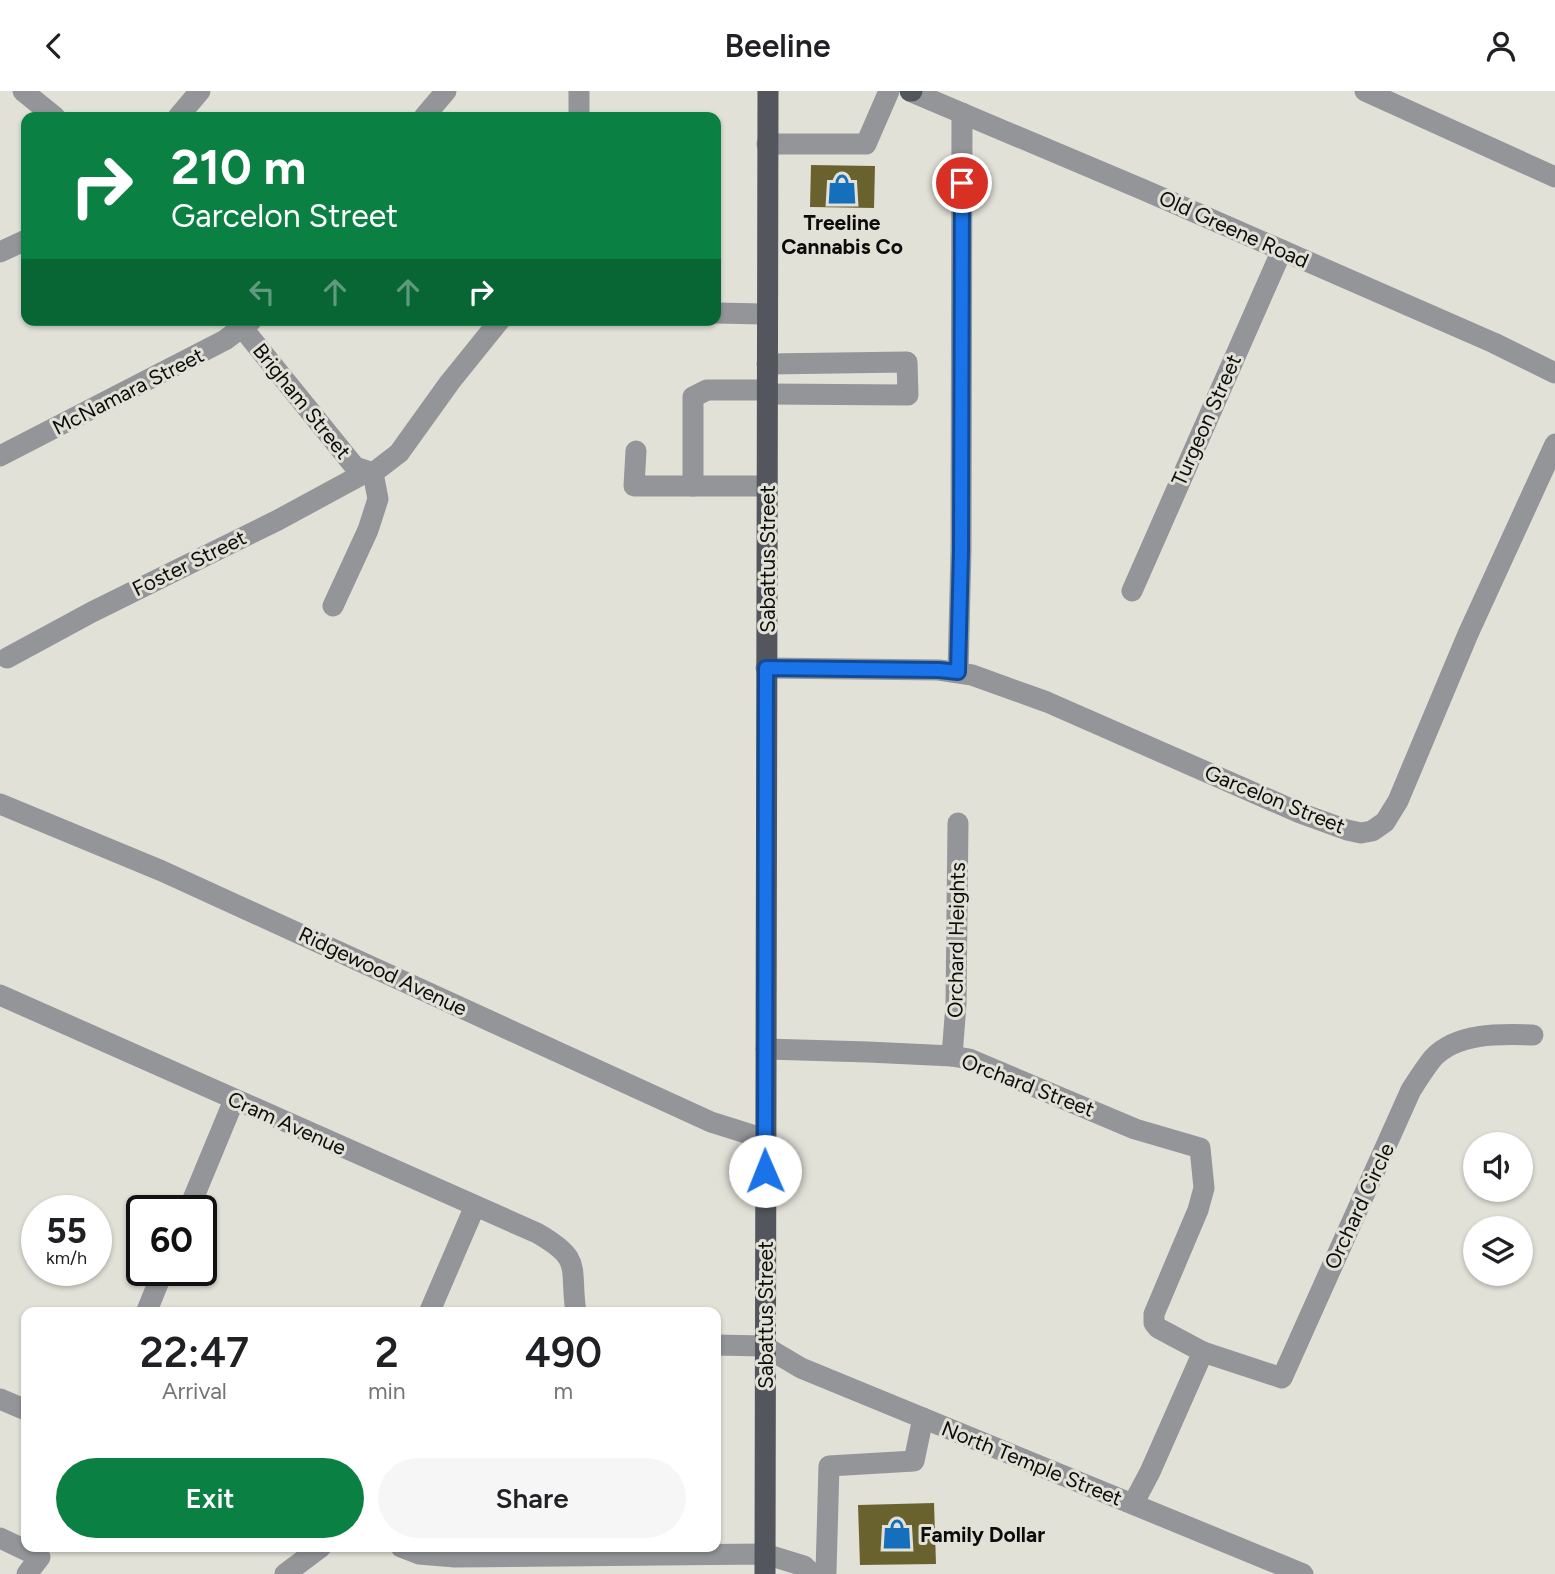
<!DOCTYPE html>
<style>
:root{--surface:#fff;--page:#f6f6f6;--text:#202124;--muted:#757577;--accent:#0b8043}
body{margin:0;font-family:Figtree,sans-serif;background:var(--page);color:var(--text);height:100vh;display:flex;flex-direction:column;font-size:26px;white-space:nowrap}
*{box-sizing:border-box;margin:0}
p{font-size:23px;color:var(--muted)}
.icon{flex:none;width:38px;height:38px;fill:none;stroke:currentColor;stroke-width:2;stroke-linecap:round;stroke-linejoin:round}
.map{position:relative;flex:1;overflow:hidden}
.details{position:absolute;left:21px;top:1216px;width:700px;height:245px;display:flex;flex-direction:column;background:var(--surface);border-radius:14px;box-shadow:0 2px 5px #0004}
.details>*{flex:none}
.guide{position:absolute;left:21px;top:21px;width:700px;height:214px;border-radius:14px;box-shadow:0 2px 5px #0004;background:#0b8043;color:#fff;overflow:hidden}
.buttons{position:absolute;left:1463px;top:1041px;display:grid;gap:14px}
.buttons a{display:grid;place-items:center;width:70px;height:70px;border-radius:50%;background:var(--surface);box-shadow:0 2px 5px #0004;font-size:35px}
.speed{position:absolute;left:21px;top:1104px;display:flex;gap:14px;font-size:35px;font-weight:700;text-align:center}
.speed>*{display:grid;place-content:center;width:91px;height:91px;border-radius:50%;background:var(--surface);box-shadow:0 2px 5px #0004;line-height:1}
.speed small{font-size:18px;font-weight:400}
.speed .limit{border:4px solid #111;border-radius:10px;background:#fff;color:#111}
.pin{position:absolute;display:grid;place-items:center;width:60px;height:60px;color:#fff;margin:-30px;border:4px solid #fff;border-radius:50%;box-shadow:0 2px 7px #0007}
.me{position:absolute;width:77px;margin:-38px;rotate:359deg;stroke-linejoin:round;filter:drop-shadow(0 0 5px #0008)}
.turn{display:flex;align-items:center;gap:24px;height:147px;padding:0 35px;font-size:32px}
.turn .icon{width:91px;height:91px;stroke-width:2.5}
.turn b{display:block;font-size:49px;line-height:60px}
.lanes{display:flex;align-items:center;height:66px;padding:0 35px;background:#0003;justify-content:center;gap:35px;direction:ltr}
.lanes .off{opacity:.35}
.eta{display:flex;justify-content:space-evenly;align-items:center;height:119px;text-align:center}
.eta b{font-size:42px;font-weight:600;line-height:49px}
.action{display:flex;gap:14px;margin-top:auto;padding:14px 35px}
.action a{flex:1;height:80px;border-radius:42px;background:var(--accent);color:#fff;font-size:28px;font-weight:600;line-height:80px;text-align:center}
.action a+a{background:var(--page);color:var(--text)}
header{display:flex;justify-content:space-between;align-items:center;height:91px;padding:0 35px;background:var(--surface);font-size:32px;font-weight:600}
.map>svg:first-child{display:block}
</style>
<header><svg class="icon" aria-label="back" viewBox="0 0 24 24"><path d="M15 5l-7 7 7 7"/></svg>Beeline<svg class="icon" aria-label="person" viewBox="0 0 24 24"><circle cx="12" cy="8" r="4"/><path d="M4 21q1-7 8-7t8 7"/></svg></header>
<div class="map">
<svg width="1555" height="1483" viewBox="0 0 1555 1483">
<rect width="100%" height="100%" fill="#e2e1d8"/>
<g fill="#69622f">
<polygon points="811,74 875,75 874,117 810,116"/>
<polygon points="934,1412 936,1473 860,1474 858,1414"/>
</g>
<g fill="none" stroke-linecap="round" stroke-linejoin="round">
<g stroke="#939598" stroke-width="21">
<polyline points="23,0 55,26"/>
<polyline points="579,0 579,26"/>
<polyline points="1365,0 1555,86"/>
<polyline points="912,1 1144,99 1494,252 1555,282"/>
<polyline points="178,26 200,0"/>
<polyline points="424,26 446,0"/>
<polyline points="767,53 866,53 889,0"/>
<polyline points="0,161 26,149"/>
<polyline points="716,222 767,223"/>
<polyline points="236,229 355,376 373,382"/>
<polyline points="767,273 907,271 908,304 767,303"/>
<polyline points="636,360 634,395 767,395"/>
<polyline points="0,365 225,249 252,229"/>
<polyline points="693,395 693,306 707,299 767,299"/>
<polyline points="1132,500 1282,159"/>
<polyline points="333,515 368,439 378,408 373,382 399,362 450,291 500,229"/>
<polyline points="7,567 92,521 278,429 361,384 373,382"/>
<polyline points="766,577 939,579 972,584 1047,611 1300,722 1347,739 1361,742 1372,740 1385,731 1398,710 1468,543 1555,353"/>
<polyline points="958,581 961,459 962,22"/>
<polyline points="0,713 162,780 711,1031 765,1048"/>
<path d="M0,904L537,1142C584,1169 569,1175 576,1222"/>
<path d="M766,958L868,961L952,965L969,968L1135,1038L1200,1057L1204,1097L1198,1119L1154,1223V1232L1158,1237L1203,1261L1282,1287L1411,999C1418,988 1425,977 1433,967C1457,941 1501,943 1533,944"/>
<polyline points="952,965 956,913 958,732"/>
<polyline points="188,1120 234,1009"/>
<polyline points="146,1222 163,1180"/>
<polyline points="429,1222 475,1115"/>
<polyline points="716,1254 764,1255 801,1277 1303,1483"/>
<polyline points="0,1308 26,1319"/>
<polyline points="1133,1413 1150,1381 1203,1261"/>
<polyline points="0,1447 40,1466 27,1483"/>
<polyline points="401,1456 419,1463 455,1466 765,1463 804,1475 811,1482"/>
<polyline points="285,1483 321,1456"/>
<polyline points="809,1483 826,1481 829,1375 914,1370 923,1327"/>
</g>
<g stroke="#53575d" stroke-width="21">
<polyline points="910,0 912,0"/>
<polyline points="765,1483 768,0"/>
</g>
</g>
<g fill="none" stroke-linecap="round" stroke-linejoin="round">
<g stroke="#114b97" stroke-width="18">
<polyline id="route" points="765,1080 766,577 939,579 958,581 961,460 962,92"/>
</g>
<use href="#route" stroke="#1a73e8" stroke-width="12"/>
</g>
<defs>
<g id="shop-bare" transform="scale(2.415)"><path d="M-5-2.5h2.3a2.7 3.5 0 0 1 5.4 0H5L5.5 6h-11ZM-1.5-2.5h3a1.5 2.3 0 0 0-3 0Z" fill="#166fbd" stroke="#e2e1d8" stroke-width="2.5" paint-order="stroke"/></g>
</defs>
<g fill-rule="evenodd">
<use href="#shop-bare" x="842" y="98"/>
<use href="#shop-bare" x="897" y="1443"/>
</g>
<g text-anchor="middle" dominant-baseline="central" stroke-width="6" stroke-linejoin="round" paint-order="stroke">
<g font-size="21" font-weight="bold" fill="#0c0c09" stroke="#e2e1d8">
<text x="842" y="131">Treeline<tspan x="842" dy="24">Cannabis Co</tspan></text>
<text x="920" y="1443" text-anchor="start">Family Dollar</text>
</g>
<g font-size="21" fill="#0c0c09" stroke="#e2e1d8">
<text transform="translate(1234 138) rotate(24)">Old Greene Road</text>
<text transform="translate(128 300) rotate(-27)">McNamara Street</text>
<text transform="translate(302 310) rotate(51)">Brigham Street</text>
<text transform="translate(1206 329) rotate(-66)">Turgeon Street</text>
<text transform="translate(767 468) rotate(-90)">Sabattus Street</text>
<text transform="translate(189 472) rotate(-26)">Foster Street</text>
<text transform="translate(1275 708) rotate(22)">Garcelon Street</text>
<text transform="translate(956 849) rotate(-89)">Orchard Heights</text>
<text transform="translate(383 880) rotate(25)">Ridgewood Avenue</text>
<text transform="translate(1028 994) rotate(21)">Orchard Street</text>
<text transform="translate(287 1032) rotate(24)">Cram Avenue</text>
<text transform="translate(1359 1115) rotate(-65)">Orchard Circle</text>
<text transform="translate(765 1224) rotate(-90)">Sabattus Street</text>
<text transform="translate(1032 1372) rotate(22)">North Temple Street</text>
</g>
</g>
</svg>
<div class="buttons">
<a><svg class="icon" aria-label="sound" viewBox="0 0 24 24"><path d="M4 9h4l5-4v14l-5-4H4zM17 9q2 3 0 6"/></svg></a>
<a><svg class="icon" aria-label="layers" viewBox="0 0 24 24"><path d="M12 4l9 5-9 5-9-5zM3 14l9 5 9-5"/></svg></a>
</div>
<div class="speed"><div>55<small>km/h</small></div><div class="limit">60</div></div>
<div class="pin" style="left:962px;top:92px;background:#d93025"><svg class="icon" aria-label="arrive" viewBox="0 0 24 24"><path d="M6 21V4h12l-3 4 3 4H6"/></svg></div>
<svg class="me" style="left:765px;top:1080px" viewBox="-20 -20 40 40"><circle r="19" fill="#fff"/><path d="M0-13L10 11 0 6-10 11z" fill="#1a73e8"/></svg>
<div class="guide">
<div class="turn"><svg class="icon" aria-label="right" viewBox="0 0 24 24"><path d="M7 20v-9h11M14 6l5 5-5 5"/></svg><div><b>210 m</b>Garcelon Street</div></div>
<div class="lanes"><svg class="icon off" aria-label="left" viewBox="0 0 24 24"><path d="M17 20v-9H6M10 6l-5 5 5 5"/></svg><svg class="icon off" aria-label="ahead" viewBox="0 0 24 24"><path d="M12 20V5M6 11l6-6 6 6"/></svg><svg class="icon off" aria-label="ahead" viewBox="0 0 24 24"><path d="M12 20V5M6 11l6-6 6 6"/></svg><svg class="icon" aria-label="right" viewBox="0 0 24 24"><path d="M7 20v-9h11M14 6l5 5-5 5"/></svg></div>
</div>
<section class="details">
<div class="eta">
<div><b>22:47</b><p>Arrival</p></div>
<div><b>2</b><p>min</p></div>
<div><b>490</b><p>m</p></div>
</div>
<div class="action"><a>Exit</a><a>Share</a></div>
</section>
</div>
